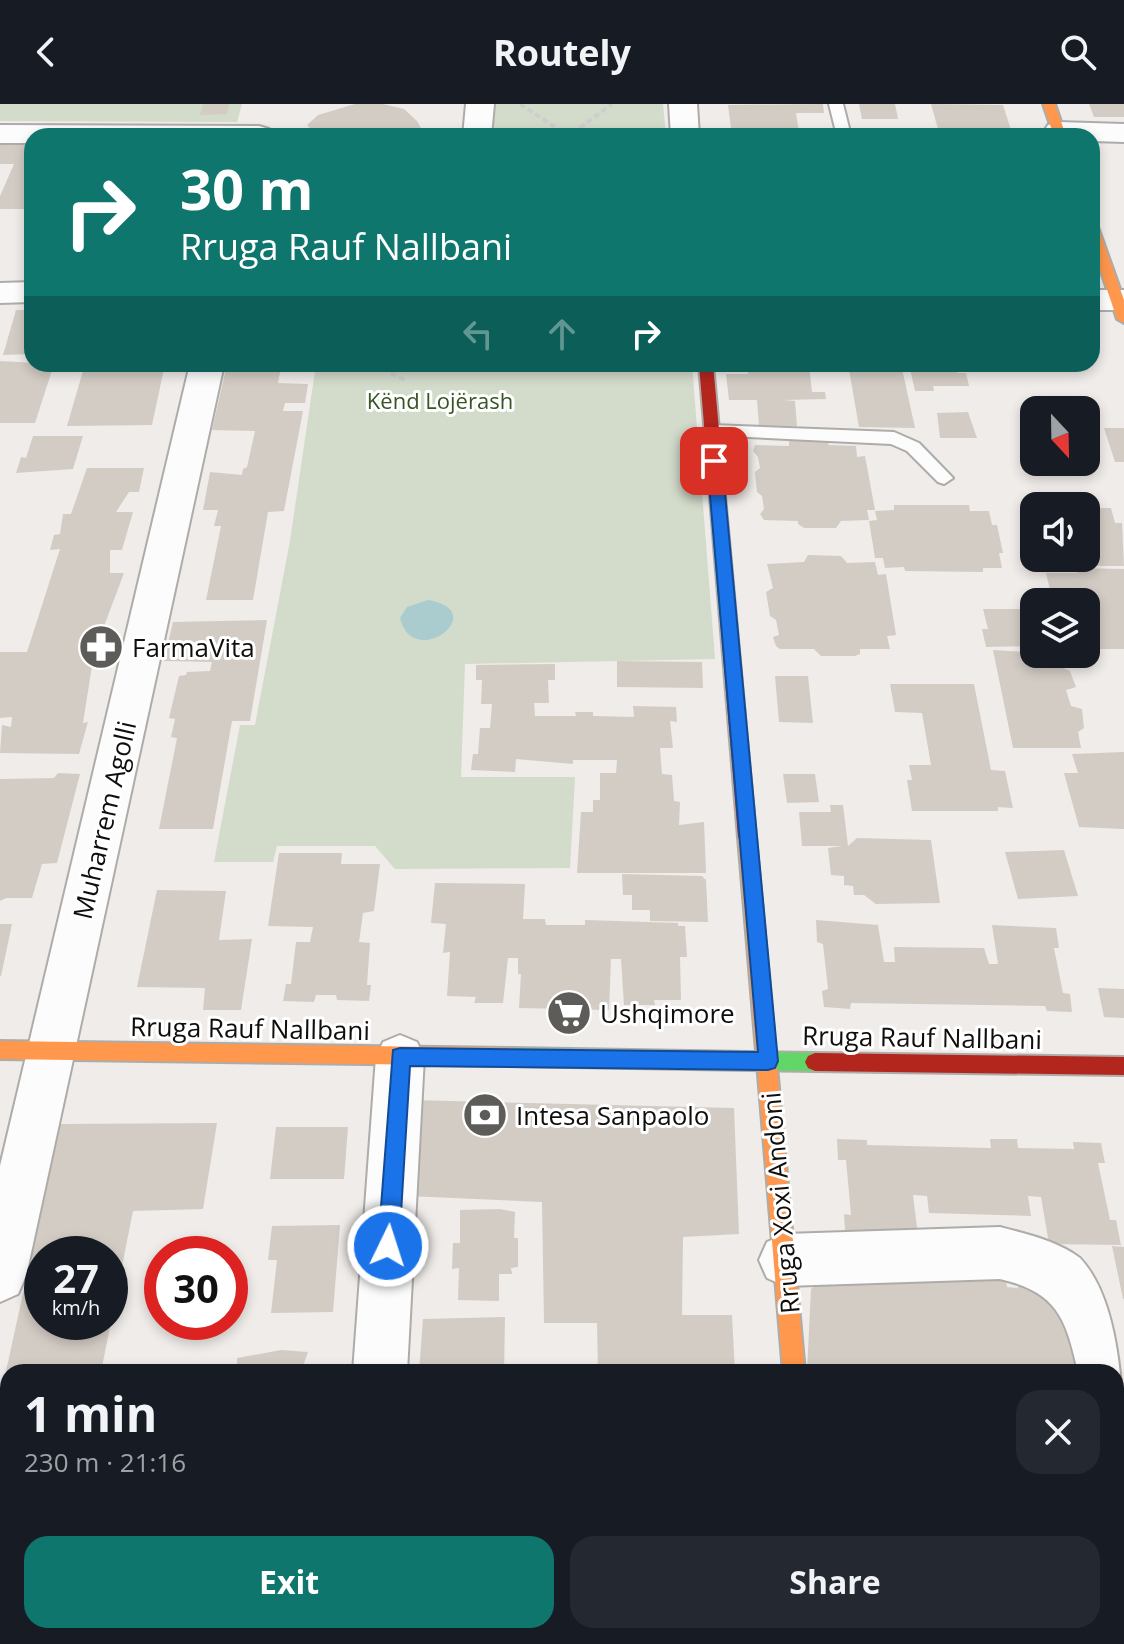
<!DOCTYPE html>
<meta charset="utf-8">
<style>
:root{--surface:#171b24;--page:#242831;--text:#f1f3f6;--muted:#9ea1a6;--accent:#0f766e}
body{margin:0;font-family:"Open Sans",sans-serif;background:var(--page);color:var(--text);height:100vh;display:flex;flex-direction:column;font-size:30px;white-space:nowrap}
*{box-sizing:border-box;margin:0}
p{font-size:26px;color:var(--muted)}
.icon{flex:none;width:44px;height:44px;fill:none;stroke:currentColor;stroke-width:2;stroke-linecap:round;stroke-linejoin:round}
.map{position:relative;flex:1;overflow:hidden}
.panel{position:absolute;left:0px;top:1260px;width:1124px;height:280px;display:flex;flex-direction:column;background:var(--surface);border-radius:24px 24px 0 0;box-shadow:0 4px 12px #0003}
.panel>*{flex:none}
.hud{position:absolute;left:24px;top:24px;width:1076px;height:244px;border-radius:24px;box-shadow:0 4px 12px #0003;background:#0f766e;color:#fff;overflow:hidden}
.needle{width:52px;rotate:158deg}
.buttons{position:absolute;left:1020px;top:292px;display:grid;gap:16px}
.buttons a{display:grid;place-items:center;width:80px;height:80px;border-radius:16px;background:var(--surface);box-shadow:0 4px 12px #0003;font-size:40px}
.speed{position:absolute;left:24px;top:1132px;display:flex;gap:16px;font-size:40px;font-weight:700;text-align:center}
.speed>*{display:grid;place-content:center;width:104px;height:104px;border-radius:50%;background:var(--surface);box-shadow:0 4px 12px #0003;line-height:1}
.speed small{font-size:20px;font-weight:400}
.speed .limit{border:12px solid #d22;background:#fff;color:#111}
.pin{position:absolute;display:grid;place-items:center;width:68px;height:68px;color:#fff;margin:-34px;border-radius:16px;box-shadow:0 4px 12px #0006}
.me{position:absolute;width:88px;margin:-44px;rotate:4deg;stroke-linejoin:round;filter:drop-shadow(0 0 6px #0008)}
.turn{display:flex;align-items:center;gap:28px;height:168px;padding:0 24px;font-size:36px}
.turn .icon{width:104px;height:104px;stroke-width:2.5}
.turn b{display:block;font-size:56px;line-height:68px}
.lanes{display:flex;align-items:center;height:76px;padding:0 24px;background:#0003;justify-content:center;gap:40px;direction:ltr}
.lanes .off{opacity:.35}
.round{display:grid;place-items:center;flex:none;width:84px;height:84px;border-radius:24px;background:var(--page)}
.summary{display:flex;align-items:center;justify-content:space-between;height:136px;padding:0 24px}
h1{font-size:48px;font-weight:700;line-height:60px}
.action{display:flex;gap:16px;margin-top:auto;padding:16px 24px}
.action a{flex:1;height:92px;border-radius:24px;background:var(--accent);color:#fff;font-size:32px;font-weight:700;line-height:92px;text-align:center}
.action a+a{background:var(--page);color:var(--text)}
header{display:flex;justify-content:space-between;align-items:center;height:104px;padding:0 24px;background:var(--surface);font-size:36px;font-weight:700}
.map>svg:first-child{display:block}
</style>
<header><svg class="icon" aria-label="back" viewBox="0 0 24 24"><path d="M15 5l-7 7 7 7"/></svg>Routely<svg class="icon" aria-label="search" viewBox="0 0 24 24"><circle cx="10" cy="10" r="6"/><path d="M15 15l6 6"/></svg></header>
<div class="map">
<svg width="1124" height="1540" viewBox="0 0 1124 1540">
<rect width="100%" height="100%" fill="#efece9"/>
<g fill="#d3dbcb">
<polygon points="0,0 242,0 237,18 0,17"/>
<polygon points="489,0 663,0 666,32 488,32"/>
<polygon points="316,260 692,260 715,555 465,560 461,673 575,673 570,764 395,765 375,742 277,742 273,758 214,758 240,621 255,621 290,437"/>
</g>
<path fill="#aaccce" d="M428,496C493,507 413,568 400,514L407,503Z"/>
<g fill="#d3ccc5">
<polygon points="203,0 229,0 227,10 200,11"/>
<polygon points="355,0 383,0 404,5 417,17 423,28 436,24 445,29 443,32 301,32 313,27 307,21 318,11"/>
<polygon points="823,0 824,9 796,9 799,28 827,28 828,32 732,32 728,1"/>
<polygon points="859,0 895,0 898,15 862,15"/>
<polygon points="931,0 1003,1 1013,32 940,32"/>
<polygon points="1089,0 1124,0 1124,13 1094,13"/>
<polygon points="0,36 32,36 32,105 0,105 0,92 14,60 0,60"/>
<polygon points="16,206 32,206 32,250 3,251"/>
<polygon points="0,257 54,260 35,319 0,319"/>
<polygon points="85,260 165,260 152,321 67,322"/>
<polygon points="227,260 312,260 310,268 280,268 278,279 308,280 305,299 285,299 283,307 303,307 284,407 268,408 253,496 206,496 221,422 214,422 218,406 203,406 210,368 242,371 243,365 247,363 255,327 212,326"/>
<polygon points="735,260 809,260 812,288 825,288 826,295 784,296 795,297 797,322 759,322 757,296 729,296 726,270 748,270 747,263 735,263"/>
<polygon points="848,260 901,260 915,324 859,323"/>
<polygon points="909,260 955,260 957,269 966,269 969,282 933,282 934,287 915,287"/>
<polygon points="1018,260 1087,260 1088,266 1019,266"/>
<polygon points="968,308 977,334 940,334 937,309"/>
<polygon points="1104,324 1124,324 1124,358 1115,358"/>
<polygon points="33,332 83,332 73,365 16,369 21,353 26,354"/>
<polygon points="793,335 827,337 829,341 856,342 857,353 865,352 875,406 867,406 869,416 841,417 836,424 804,424 798,420 798,417 764,416 760,410 764,405 762,392 757,388 755,368 760,364 758,353 753,347 755,341 789,342 789,337"/>
<polygon points="87,364 144,364 139,388 129,388 116,408 133,408 122,446 110,446 110,469 124,469 94,549 83,619 88,618 79,650 0,649 2,621 11,623 12,613 0,614 0,548 27,548 60,445 50,446 54,431 60,430 63,410 71,410"/>
<polygon points="894,401 969,401 970,407 989,407 992,421 997,421 1003,449 999,449 1002,464 983,464 983,468 905,467 904,463 885,464 883,454 875,454 869,417 877,416 875,407 894,406"/>
<polygon points="1086,404 1111,404 1115,419 1122,419 1124,462 1094,462 1086,434"/>
<polygon points="808,451 841,452 847,459 875,458 878,471 886,470 896,531 887,532 890,545 860,545 860,550 855,552 821,552 814,545 780,545 776,542 773,533 779,531 776,516 770,512 766,488 773,484 767,460 804,458"/>
<polygon points="1076,464 1124,465 1124,545 1093,545 1086,515 1086,498 1053,498 1046,469 1078,469"/>
<polygon points="983,505 1034,505 1034,542 986,543 982,525 988,525"/>
<polygon points="267,516 250,617 232,617 213,725 159,725 177,634 171,633 175,615 169,614 179,572 186,571 187,568 210,567 212,558 164,557 173,518"/>
<polygon points="993,546 1057,550 1061,563 1070,567 1076,583 1066,586 1071,602 1082,605 1084,624 1078,628 1081,644 1013,644"/>
<polygon points="617,557 702,558 703,584 617,583"/>
<polygon points="555,560 555,576 548,576 549,599 534,599 535,612 576,612 575,608 593,608 593,612 634,613 633,602 676,603 677,618 670,617 673,644 660,644 662,670 672,671 674,697 680,698 679,721 704,718 706,769 577,769 581,708 593,708 593,696 600,696 600,669 616,669 617,656 573,656 573,660 516,655 515,668 471,666 473,650 478,650 480,624 490,624 492,600 481,600 482,576 476,576 476,561"/>
<polygon points="775,572 808,572 813,619 779,618"/>
<polygon points="890,580 974,580 991,666 1005,667 1013,704 998,703 998,707 912,707 907,676 912,676 909,661 931,661 922,609 895,608"/>
<polygon points="1124,648 1124,725 1079,723 1064,669 1078,669 1072,650"/>
<polygon points="58,669 80,670 57,759 42,760 32,794 6,794 0,797 0,675 54,674"/>
<polygon points="783,670 815,670 819,698 787,699"/>
<polygon points="830,701 843,701 848,742 857,734 931,736 940,799 876,800 864,791 854,791 853,782 844,781 844,772 831,771 828,744 842,742 802,742 799,708 831,708"/>
<polygon points="1064,746 1078,792 1018,795 1005,748"/>
<polygon points="279,749 342,749 341,760 380,760 374,807 363,809 359,838 370,839 367,881 371,881 369,897 337,896 336,891 316,891 314,898 283,897 286,880 291,880 296,838 310,838 313,823 268,822"/>
<polygon points="622,770 702,772 706,776 708,818 650,817 650,806 632,806 632,791 623,791"/>
<polygon points="435,779 525,780 523,815 545,815 546,821 585,821 585,816 678,819 678,822 685,822 687,853 680,853 681,896 654,896 655,901 624,901 621,855 611,855 609,906 519,904 521,870 518,870 518,854 508,854 503,899 474,899 476,893 447,892 450,848 443,849 446,820 431,819"/>
<polygon points="157,786 226,787 219,836 252,835 241,906 203,906 205,884 137,883"/>
<polygon points="816,816 878,821 884,858 895,858 894,843 984,844 989,860 998,860 992,821 1056,824 1059,844 1054,844 1063,889 1070,890 1072,908 1047,907 1045,902 851,899 850,905 824,903 822,887 828,885 823,840 817,838"/>
<polygon points="0,820 12,820 1,872 0,872"/>
<polygon points="1098,884 1124,885 1124,914 1104,913"/>
<polygon points="411,996 734,1004 739,1130 683,1133 682,1211 732,1211 735,1268 598,1268 597,1219 544,1219 542,1098 407,1092"/>
<polygon points="217,1019 203,1105 133,1107 111,1217 110,1150 42,1150 42,1218 111,1218 101,1268 8,1268 8,1281 3,1281 60,1020"/>
<polygon points="276,1023 348,1023 344,1075 270,1075"/>
<polygon points="837,1035 867,1036 867,1041 991,1044 990,1035 1017,1035 1018,1044 1074,1045 1073,1038 1101,1039 1105,1059 1098,1059 1110,1116 1116,1116 1121,1141 1049,1140 1041,1093 1028,1092 1031,1112 929,1109 927,1092 913,1091 919,1139 846,1143 844,1110 851,1111 846,1056 838,1056"/>
<polygon points="500,1105 515,1108 514,1134 518,1134 518,1163 511,1164 512,1170 499,1170 499,1197 458,1196 459,1164 452,1165 453,1139 460,1139 460,1106"/>
<polygon points="340,1121 333,1208 271,1209 277,1156 268,1156 272,1122"/>
<polygon points="1112,1142 1124,1143 1124,1195 1123,1195"/>
<polygon points="981,1171 1006,1176 1007,1183 1017,1184 1024,1178 1052,1183 1087,1268 807,1268 811,1185 815,1181 827,1177 863,1181 865,1175"/>
<polygon points="505,1213 504,1268 419,1268 423,1215"/>
<polygon points="281,1246 308,1248 303,1262 328,1263 328,1268 215,1268 237,1260 237,1254"/>
<polygon points="1116,1413 1124,1413 1124,1540 861,1540 861,1532 1116,1532"/>
<polygon points="0,1519 8,1519 8,1532 41,1532 39,1540 0,1540"/>
<polygon points="62,1532 120,1532 119,1540 61,1540"/>
<polygon points="388,1532 540,1532 540,1540 389,1540"/>
<polygon points="659,1532 743,1532 744,1540 659,1540"/>
</g>
<g fill="none" stroke-linecap="round" stroke-linejoin="round">
<g stroke="#aeaca9" stroke-width="4">
<g id="lane">
<polygon points="829,0 843,0 851,32 837,32"/>
<polygon points="712,321 894,328 919,339 953,374 944,380 938,378 907,347 891,340 706,331 703,327"/>
</g>
</g>
<g stroke="#aeaca9" stroke-width="4">
<g id="street">
<polygon points="466,0 494,0 491,32 463,32"/>
<polygon points="669,0 697,0 699,32 671,32"/>
<polygon points="1058,18 1124,20 1124,38 1092,37 1092,32 1047,32 1044,27 1048,21"/>
<polygon points="0,21 259,22 269,25 273,31 32,32 32,39 0,39"/>
<polygon points="32,178 32,198 0,199 0,179"/>
<rect x="1092" y="186" width="32" height="20"/>
<polygon points="190,260 224,260 26,1172 18,1190 0,1198 0,1062"/>
<polygon points="400,931 417,938 424,953 407,1268 353,1268 376,953 383,938"/>
<path d="M1000,1123C1027,1130 1058,1137 1080,1154C1124,1201 1124,1309 1124,1375L1116,1372V1268H1078C1066,1214 1057,1188 1000,1175L785,1182L767,1174L759,1156L767,1138L785,1130Z"/>
<polygon points="334,1532 394,1532 393,1540 333,1540"/>
<rect x="788" y="1532" width="60" height="8"/>
</g>
</g>
<g stroke="#aeaca9" stroke-width="4">
<polygon id="fast" points="512,944 815,949 822,952 825,958 822,964 815,967 512,962 505,959 502,953 505,947"/>
</g>
<g stroke="#aeaca9" stroke-width="4">
<g id="slow">
<polygon points="1043,0 1055,0 1066,32 1054,32"/>
<polygon points="1092,119 1098,123 1124,196 1124,219 1117,215 1092,141"/>
<polygon points="747,726 753,728 756,733 805,1268 783,1268 738,733 741,728"/>
<polygon points="0,937 512,944 519,947 522,953 519,959 512,962 0,955"/>
</g>
</g>
<g stroke="#aeaca9" stroke-width="4">
<g id="jam">
<polygon points="699,260 713,260 756,733 753,738 741,738 738,733"/>
<polygon points="815,949 1124,953 1124,971 815,967 808,964 805,958 808,952"/>
</g>
</g>
<g stroke="#cfcecd" stroke-width="4" stroke-dasharray="6 3" stroke-linecap="butt">
<polyline points="520,0 569,32 612,0"/>
<polyline points="581,32 652,32"/>
<polyline points="391,269 407,277"/>
</g>
<use href="#lane" fill="#fdfcfc" fill-rule="evenodd"/>
<use href="#street" fill="#fdfcfc" fill-rule="evenodd"/>
<use href="#fast" fill="#63d668" fill-rule="evenodd"/>
<use href="#slow" fill="#ff974d" fill-rule="evenodd"/>
<use href="#jam" fill="#b3261e" fill-rule="evenodd"/>
</g>
<polygon fill="#1a73e8" stroke="#114b97" stroke-width="2" points="714,352 722,357 778,957 775,964 768,966 410,962 399,1142 396,1149 388,1153 381,1149 378,1142 393,946 400,944 758,948 707,357"/>
<defs>
<g id="pharmacy-disc" transform="scale(2.3)"><circle r="9.5" fill="#5d5c59" stroke="#fff"/><path d="M-2-6h4v4h4v4h-4v4h-4v-4h-4v-4h4Z" fill="#fff"/></g>
<g id="supermarket-disc" transform="scale(2.3)"><circle r="9.5" fill="#5d5c59" stroke="#fff"/><path d="M-6-5.5h2.5l.6 2H6L4.5 2H-2.5L-4.4-4H-6ZM-1.5 3.2a1.3 1.3 0 1 0 .1 0ZM3 3.2a1.3 1.3 0 1 0 .1 0Z" fill="#fff"/></g>
<g id="bank-disc" transform="scale(2.3)"><circle r="9.5" fill="#5d5c59" stroke="#fff"/><path d="M-6-4H6V4H-6ZM0-2.3a2.3 2.3 0 1 0 0 4.6a2.3 2.3 0 1 0 0-4.6Z" fill="#fff"/></g>
</defs>
<g fill-rule="evenodd">
<use href="#pharmacy-disc" x="101" y="543"/>
<use href="#supermarket-disc" x="569" y="909"/>
<use href="#bank-disc" x="485" y="1011"/>
</g>
<g text-anchor="middle" dominant-baseline="central" stroke-width="6" stroke-linejoin="round" paint-order="stroke">
<g font-size="22" fill="#375423" stroke="#fff">
<text x="440" y="296">Kënd Lojërash</text>
</g>
<g font-size="26" fill="#0f0e0c" stroke="#fff" text-anchor="start">
<text x="132" y="543">FarmaVita</text>
<text x="600" y="909">Ushqimore</text>
<text x="516" y="1011">Intesa Sanpaolo</text>
</g>
<g font-size="26" fill="#0f0e0c" stroke="#fff">
<text transform="translate(104 716) rotate(-77)">Muharrem Agolli</text>
<text transform="translate(250 924) rotate(1)">Rruga Rauf Nallbani</text>
<text transform="translate(922 933) rotate(1)">Rruga Rauf Nallbani</text>
<text transform="translate(780 1099) rotate(-95)">Rruga Xoxi Andoni</text>
</g>
</g>
</svg>
<div class="buttons">
<a><svg class="needle" viewBox="-14 -14 28 28"><path d="M0-13l5 13h-10z" fill="#e53935"/><path d="M0 13l5-13h-10z" fill="#9ea1a6"/></svg></a>
<a><svg class="icon" aria-label="sound" viewBox="0 0 24 24"><path d="M4 9h4l5-4v14l-5-4H4zM17 9q2 3 0 6"/></svg></a>
<a><svg class="icon" aria-label="layers" viewBox="0 0 24 24"><path d="M12 4l9 5-9 5-9-5zM3 14l9 5 9-5"/></svg></a>
</div>
<div class="speed"><div>27<small>km/h</small></div><div class="limit">30</div></div>
<div class="pin" style="left:714px;top:357px;background:#d93025"><svg class="icon" aria-label="arrive" viewBox="0 0 24 24"><path d="M6 21V4h12l-3 4 3 4H6"/></svg></div>
<svg class="me" style="left:388px;top:1142px" viewBox="-20 -20 40 40"><circle r="17" fill="#1a73e8" stroke="#fff" stroke-width="3"/><path d="M0-11L8 9 0 5-8 9z" fill="#fff"/></svg>
<div class="hud">
<div class="turn"><svg class="icon" aria-label="right" viewBox="0 0 24 24"><path d="M7 20v-9h11M14 6l5 5-5 5"/></svg><div><b>30 m</b>Rruga Rauf Nallbani</div></div>
<div class="lanes"><svg class="icon off" aria-label="left" viewBox="0 0 24 24"><path d="M17 20v-9H6M10 6l-5 5 5 5"/></svg><svg class="icon off" aria-label="ahead" viewBox="0 0 24 24"><path d="M12 20V5M6 11l6-6 6 6"/></svg><svg class="icon" aria-label="right" viewBox="0 0 24 24"><path d="M7 20v-9h11M14 6l5 5-5 5"/></svg></div>
</div>
<section class="panel">
<div class="summary"><div><h1>1 min</h1><p>230 m · 21:16</p></div><a class="round"><svg class="icon" aria-label="close" viewBox="0 0 24 24"><path d="M6 6l12 12M18 6L6 18"/></svg></a></div>
<div class="action"><a>Exit</a><a>Share</a></div>
</section>
</div>
